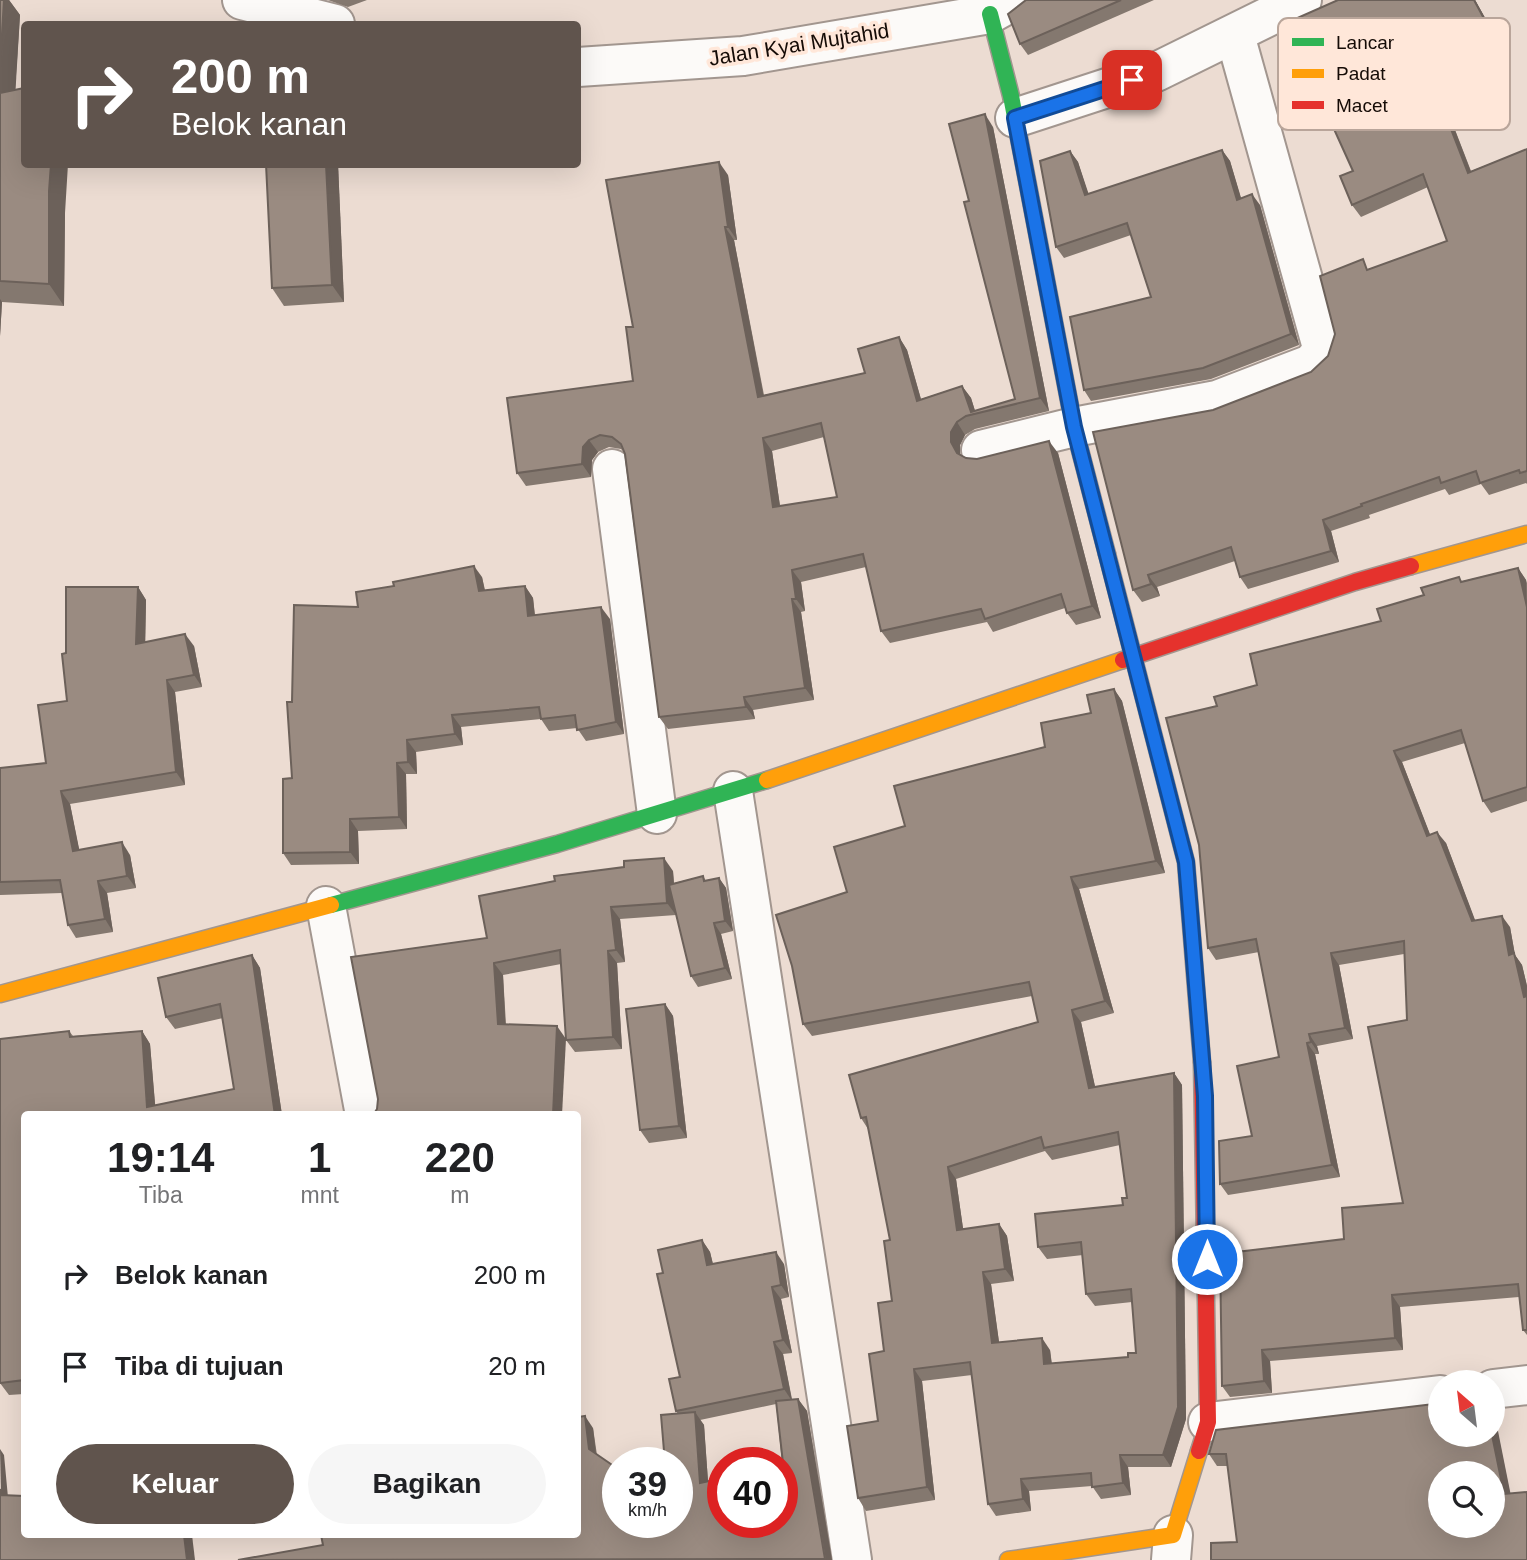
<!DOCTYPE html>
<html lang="id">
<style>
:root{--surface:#fff;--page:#f6f6f6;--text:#202124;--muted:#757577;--accent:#60544d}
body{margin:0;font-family:Helvetica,sans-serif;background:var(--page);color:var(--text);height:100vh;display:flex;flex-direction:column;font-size:26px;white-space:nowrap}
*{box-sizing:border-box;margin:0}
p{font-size:23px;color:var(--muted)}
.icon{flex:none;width:38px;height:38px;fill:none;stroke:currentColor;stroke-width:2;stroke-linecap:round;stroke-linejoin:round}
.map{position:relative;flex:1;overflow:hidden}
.sheet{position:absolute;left:21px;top:1111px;width:560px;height:427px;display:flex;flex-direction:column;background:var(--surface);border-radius:7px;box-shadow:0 7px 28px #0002}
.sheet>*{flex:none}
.guide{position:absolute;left:21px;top:21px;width:560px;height:147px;border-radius:7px;box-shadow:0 7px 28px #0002;background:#60544d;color:#fff;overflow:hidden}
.needle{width:46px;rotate:332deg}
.buttons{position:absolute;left:1428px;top:1370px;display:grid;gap:14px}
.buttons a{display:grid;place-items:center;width:77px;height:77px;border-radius:50%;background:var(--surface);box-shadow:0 7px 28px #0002;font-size:35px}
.speed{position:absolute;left:602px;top:1447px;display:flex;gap:14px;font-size:35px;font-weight:700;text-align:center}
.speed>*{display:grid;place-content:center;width:91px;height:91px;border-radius:50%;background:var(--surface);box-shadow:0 7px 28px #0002;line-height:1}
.speed small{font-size:18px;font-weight:400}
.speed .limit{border:10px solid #d22;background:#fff;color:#111}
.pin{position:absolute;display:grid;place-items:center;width:60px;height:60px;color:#fff;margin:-30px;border-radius:14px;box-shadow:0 4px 10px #0006}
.me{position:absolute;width:77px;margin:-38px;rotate:0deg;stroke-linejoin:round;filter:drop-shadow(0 0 5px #0008)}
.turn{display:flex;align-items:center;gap:24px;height:147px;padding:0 35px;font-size:32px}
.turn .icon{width:91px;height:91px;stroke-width:2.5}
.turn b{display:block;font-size:49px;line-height:60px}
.eta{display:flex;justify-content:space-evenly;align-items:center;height:119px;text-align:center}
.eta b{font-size:42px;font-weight:700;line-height:49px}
.cta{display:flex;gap:14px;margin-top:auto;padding:14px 35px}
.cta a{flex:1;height:80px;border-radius:42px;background:var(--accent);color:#fff;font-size:28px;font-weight:700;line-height:80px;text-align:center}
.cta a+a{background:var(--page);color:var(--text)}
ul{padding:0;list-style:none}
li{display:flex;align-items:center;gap:21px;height:91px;padding:0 35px}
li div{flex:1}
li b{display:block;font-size:26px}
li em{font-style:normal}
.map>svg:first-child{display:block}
</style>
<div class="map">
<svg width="1527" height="1560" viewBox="0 0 1527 1560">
<rect width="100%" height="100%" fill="#ecdcd2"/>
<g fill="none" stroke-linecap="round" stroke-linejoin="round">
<g stroke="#a2968f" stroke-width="42">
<g id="street">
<polyline points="242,0 335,24"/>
<polyline points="578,67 743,56 990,14 1015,0"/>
<polyline points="1015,118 1156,72 1302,0"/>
<polyline points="981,450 1074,427 1217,400 1311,364 1320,354 1321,344 1235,35"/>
<polyline points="612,469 657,814"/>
<polyline points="733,791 852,1560"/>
<polyline points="326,906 365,1115"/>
<polyline points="1493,1389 1527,1385"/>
<polyline points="1208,1422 1440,1395"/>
<polyline points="1171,1560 1173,1535"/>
</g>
</g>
<g stroke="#a2968f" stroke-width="19">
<g id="fast">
<polyline points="990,14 1011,96 1074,427 1107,554"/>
<polyline points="331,905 557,844 767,780"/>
</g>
</g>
<g stroke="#a2968f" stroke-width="19">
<g id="slow">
<polyline points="1107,554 1186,862 1202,1062"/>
<polyline points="1411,566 1527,534"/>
<polyline points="767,780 1123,660"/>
<polyline points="0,994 331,905"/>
<polyline points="1008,1560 1173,1535 1199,1451"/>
</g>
</g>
<g stroke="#a2968f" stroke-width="19">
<g id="jam">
<polyline points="1123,660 1355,582 1411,566"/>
<polyline points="1199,1451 1208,1422 1202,1062"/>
</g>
</g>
<use href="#street" stroke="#fcfaf8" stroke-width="38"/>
<use href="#fast" stroke="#30b455" stroke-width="16"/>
<use href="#slow" stroke="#ff9f0a" stroke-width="16"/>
<use href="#jam" stroke="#e5322d" stroke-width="16"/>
</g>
<g fill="#84786f" fill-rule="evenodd">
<polygon points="0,0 9,0 20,15 15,90 65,213 64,306 2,302 0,336"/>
<polygon points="328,0 367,0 348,7"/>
<polygon points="1026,0 1154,0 1028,55 1020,44"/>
<polygon points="1338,0 1475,0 1497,39 1433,73 1471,171 1527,149 1527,484 1526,483 1489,495 1481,484 1449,495 1445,489 1369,515 1370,518 1331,531 1339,562 1248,589 1240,577 1235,561 1157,587 1160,596 1142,602 1133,590 1213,410 1311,372 1328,356 1370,269 1447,241 1428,187 1361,217 1352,205 1353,171"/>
<path d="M993,127L1049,411L975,429L965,435L960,445V455L966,458L977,459L1058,453L1101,618L1076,625L1067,613L1065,608L993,632L987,622L890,643L881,631L866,567L801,582L805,611L801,612L814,700L753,710L755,719L668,729L659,717L624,452L621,449L609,447L598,452L592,460L591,477L526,486L517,473L633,381V327L728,175L737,240H734L764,395L865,373L899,337L907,350L921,399L962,386L971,398L975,411L1015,399L969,201ZM824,437L837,497L780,506L772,451Z"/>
<polygon points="1222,150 1230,161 1241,199 1260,205 1299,345 1211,379 1091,401 1084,390 1151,297 1131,235 1064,258 1056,247 1070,151 1078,162 1088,194"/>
<polygon points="266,164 338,164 344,302 284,306 272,288"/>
<polygon points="1518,568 1526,580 1527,583 1527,801 1491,813 1483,801 1465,743 1402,762 1430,835 1446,843 1475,921 1510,927 1515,955 1522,965 1527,986 1527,1335 1523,1330 1519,1297 1400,1307 1403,1350 1270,1361 1272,1393 1230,1397 1222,1386 1344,1239 1403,1203 1407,1020 1404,954 1339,965 1353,1039 1317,1046 1319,1054 1315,1054 1340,1177 1228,1195 1220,1184 1252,1136 1279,1057 1259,952 1216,960 1208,948 1217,706 1381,621 1424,595 1463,581"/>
<polygon points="482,577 485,590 525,586 533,598 535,615 610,619 624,734 586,741 577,728 549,731 541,719 461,727 463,745 416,752 417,774 406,774 407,829 358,831 359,864 291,865 283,853 292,778 292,702 358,607"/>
<polygon points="138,587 146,600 145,642 194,646 202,687 175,692 185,785 70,804 79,850 130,855 136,888 107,893 113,932 76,938 68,925 62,893 0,895 0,768 46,763 67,701 66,653"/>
<path d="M1114,689L1122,701L1165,873L1079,889L1114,1013L1081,1022L1095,1087L1174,1073L1182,1085L1186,1419L1171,1467H1128L1131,1495L1101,1499L1092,1486L1029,1491L1031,1511L996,1516L988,1504L972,1375L922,1381L935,1500L866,1511L858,1498L878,1421L884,1351L892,1301L890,1240L868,1129L861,1118L1038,1022L1032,996L812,1036L803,1024L847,892L905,826L1045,747L1091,713ZM1120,1145L1127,1198L1123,1205L1038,1247L1047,1259L1083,1255L1086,1294L1095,1306L1132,1302L1136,1353L1128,1357L1052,1364L1050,1350L999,1343L991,1284L1014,1281L1007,1236L999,1224L963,1229L956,1179L1045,1151L1052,1160Z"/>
<polygon points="673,871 674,883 703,876 706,881 719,878 726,888 733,931 721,934 732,979 698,987 691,976 676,915 620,919 625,962 617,963 622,1049 575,1052 566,1040 561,964 503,975 506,1024 566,1039 373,1115 487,938"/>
<polygon points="252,955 260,968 282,1115 24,1115 24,1394 9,1395 0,1383 0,1039 69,1031 73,1036 142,1031 150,1044 155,1105 234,1089 223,1018 175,1029 166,1017 158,978"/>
<polygon points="665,1004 673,1016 687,1138 649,1143 640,1130"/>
<path d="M702,1240L710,1252L713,1264H784L789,1297L781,1299L792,1353L783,1354L792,1399H798L807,1411L832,1560H238L578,1535L593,1428L597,1455L677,1522L678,1414L676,1411L680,1377L663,1273ZM776,1404L782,1463L708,1481L704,1425L700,1420Z"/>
<polygon points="1498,1431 1228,1466 1217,1466 1209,1454"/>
</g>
<g fill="#6c615a">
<polygon points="4,0 9,0 20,15 14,115 0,96 0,67"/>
<polygon points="1474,0 1475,0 1497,39 1489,28"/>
<polygon points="1425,62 1433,73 1476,185 1468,173"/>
<polygon points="985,114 993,127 1049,411 1040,398"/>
<polygon points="1222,150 1230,161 1245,211 1237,200"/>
<polygon points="1070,151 1078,162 1093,207 1085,195"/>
<polygon points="719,162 728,175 737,240 728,227"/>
<polygon points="51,164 68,164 65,213 64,306 49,284 49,191"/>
<polygon points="326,164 338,164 344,302 332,285"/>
<polygon points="1252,194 1260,205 1299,345 1291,334"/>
<polygon points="725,227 734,240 766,409 758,397"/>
<polygon points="0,299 2,302 0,336"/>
<polygon points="899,337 907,350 925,414 917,401"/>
<polygon points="962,386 971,398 976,414 971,412"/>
<polygon points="957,422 965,435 960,445 960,455 957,453 951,442 951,432"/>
<polygon points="763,438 772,451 782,520 773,507"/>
<polygon points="589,440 598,452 592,460 591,477 582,464 583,447"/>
<polygon points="1049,441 1058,453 1101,618 1092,606"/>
<polygon points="1323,520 1331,531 1339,562 1331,551"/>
<polygon points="474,566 482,577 487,602 479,591"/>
<polygon points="1518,568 1526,580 1527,607"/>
<polygon points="792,570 801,582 805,611 796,599"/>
<polygon points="1148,575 1157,587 1160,596 1151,584"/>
<polygon points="525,586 533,598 536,628 528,616"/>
<polygon points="138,587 146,600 145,656 136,644"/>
<polygon points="792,599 801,612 814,700 805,688"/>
<polygon points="601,607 610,619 624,734 616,722"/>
<polygon points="185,634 194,646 202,687 194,675"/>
<polygon points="167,680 175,692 185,785 176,772"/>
<polygon points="1114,689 1122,701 1165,873 1156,861"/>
<polygon points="744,697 753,710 755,719 746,707"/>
<polygon points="452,715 461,727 463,745 455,734"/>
<polygon points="407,740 416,752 417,774 408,762"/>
<polygon points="1394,751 1402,762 1435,847 1427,836"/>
<polygon points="397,763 406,774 407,829 399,817"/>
<polygon points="61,791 70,804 82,863 73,851"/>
<polygon points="350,819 358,831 359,864 350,852"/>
<polygon points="1437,832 1446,843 1480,933 1472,921"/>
<polygon points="122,842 130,855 136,888 127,876"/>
<polygon points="664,858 673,871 676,915 667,903"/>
<polygon points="1071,877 1079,889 1114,1013 1105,1001"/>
<polygon points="719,878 726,888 733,931 725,921"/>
<polygon points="98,881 107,893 113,932 105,919"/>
<polygon points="611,907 620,919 625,962 616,950"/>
<polygon points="1502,916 1510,927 1515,955 1522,965 1527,986 1527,1001 1524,997 1509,955"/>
<polygon points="714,923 721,934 732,979 725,968"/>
<polygon points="608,951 617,963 622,1049 613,1037"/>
<polygon points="1331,953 1339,965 1353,1039 1345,1028"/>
<polygon points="252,955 260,968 282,1115 275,1115"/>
<polygon points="494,963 503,975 506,1037 498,1024"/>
<polygon points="665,1004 673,1016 687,1138 679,1126"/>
<polygon points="1072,1010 1081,1022 1098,1100 1089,1088"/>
<polygon points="557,1026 566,1039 562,1115 553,1115"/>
<polygon points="142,1031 150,1044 156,1115 147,1107"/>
<polygon points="1309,1034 1317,1046 1319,1054 1311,1042"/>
<polygon points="1307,1043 1315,1054 1340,1177 1332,1165"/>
<polygon points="1174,1073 1182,1085 1186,1419 1171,1467 1163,1455"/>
<polygon points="948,1167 956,1179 965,1242 957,1230"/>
<polygon points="999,1224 1007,1236 1014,1281 1005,1269"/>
<polygon points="702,1240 710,1252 716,1277 707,1265"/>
<polygon points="776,1252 784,1264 789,1297 781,1285"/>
<polygon points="983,1272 991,1284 1001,1356 992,1343"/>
<polygon points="772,1287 781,1299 792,1353 783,1340"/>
<polygon points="1392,1295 1400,1307 1403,1350 1395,1338"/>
<polygon points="1042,1338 1050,1350 1053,1377 1044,1364"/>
<polygon points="774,1342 783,1354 792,1401 784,1389"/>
<polygon points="1262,1350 1270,1361 1272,1393 1264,1381"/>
<polygon points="914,1369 922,1381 935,1500 927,1487"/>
<polygon points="798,1399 807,1411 832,1560 826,1560"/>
<polygon points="695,1412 704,1425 709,1496 700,1483"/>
<polygon points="585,1416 593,1428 597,1462 589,1449"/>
<polygon points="1493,1424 1498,1431 1513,1506 1504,1494 1492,1435"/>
<polygon points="0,1449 4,1455 9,1508 1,1495"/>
<polygon points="1120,1455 1128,1467 1131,1495 1123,1483"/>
<polygon points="1021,1479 1029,1491 1031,1511 1023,1499"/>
<polygon points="184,1535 192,1535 195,1560 187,1560"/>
</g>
<g fill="#9a8b81" stroke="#6c615a" stroke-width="2" fill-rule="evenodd">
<polygon points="0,0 4,0 0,67"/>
<polygon points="1026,0 1121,0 1020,44 1008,14"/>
<polygon points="1338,0 1474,0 1489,28 1425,62 1468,173 1527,149 1527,471 1520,473 1519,470 1480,483 1476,471 1441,483 1439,477 1361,504 1362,506 1323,520 1331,551 1240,577 1231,547 1148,575 1151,584 1133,590 1093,432 1213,410 1311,372 1328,356 1335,334 1320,276 1363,259 1367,270 1447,241 1423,174 1352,205 1340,176 1353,171 1286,23"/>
<polygon points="24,88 24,164 51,164 49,191 49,284 0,281 0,93"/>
<path d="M985,114L1040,398L966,416L957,422L951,432V442L957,453L966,458L977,459L1049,441L1092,606L1067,613L1061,594L985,619L981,609L881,631L863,554L792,570L796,599H792L805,688L744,697L746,707L659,717L625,454L621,444L612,437L600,435L589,440L583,447L582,464L517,473L507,398L633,381L626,327H633L606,180L719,162L728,227H725L758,397L865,373L858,349L899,337L917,401L962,386L971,412L1015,399L964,202L969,201L949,124ZM821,423L837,497L773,507L763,438Z"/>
<polygon points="1222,150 1237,200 1252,194 1291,334 1203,368 1084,390 1070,317 1151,297 1127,223 1056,247 1040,161 1070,151 1085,195"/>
<polygon points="266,164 326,164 332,285 272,288"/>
<polygon points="474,566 479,591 525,586 528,616 601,607 616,722 577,730 575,715 541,719 539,707 452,715 455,734 407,740 408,762 397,763 399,817 350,819 350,852 283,853 283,779 292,778 287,702 292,702 294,605 358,607 356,592 394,586 393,582"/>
<polygon points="1518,568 1527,607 1527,787 1483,801 1461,730 1394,751 1427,836 1437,832 1472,921 1502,916 1509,955 1514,953 1524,997 1527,996 1527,1330 1523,1330 1518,1284 1392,1295 1395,1338 1262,1350 1264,1381 1222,1386 1220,1254 1344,1239 1342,1208 1403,1203 1368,1027 1407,1020 1404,941 1331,953 1345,1028 1309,1034 1311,1042 1307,1043 1332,1165 1220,1184 1219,1141 1252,1136 1237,1066 1279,1057 1256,939 1208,948 1199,845 1166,718 1217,706 1214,697 1257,685 1250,654 1381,621 1377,609 1424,595 1421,588 1459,577 1461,582"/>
<polygon points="66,587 138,587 136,644 185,634 194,675 167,680 176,772 61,791 73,851 122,842 127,876 98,881 105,919 68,925 60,880 0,882 0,768 46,763 38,705 67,701 62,654 66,653"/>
<path d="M1114,689L1156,861L1071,877L1105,1001L1072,1010L1089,1088L1174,1073L1178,1407L1163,1455H1120L1123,1483L1092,1487L1091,1473L1021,1479L1023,1499L988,1504L970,1362L914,1369L927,1487L858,1498L847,1426L878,1421L869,1354L884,1351L878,1303L892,1301L884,1241L890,1240L866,1117L861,1118L849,1075L1038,1022L1029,982L803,1024L792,966L776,915L847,892L834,847L905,826L894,786L1045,747L1041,723L1091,713L1087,695ZM1118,1132L1127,1198H1122L1123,1205L1035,1214L1038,1247L1081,1242L1086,1294L1131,1289L1136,1353H1128V1357L1044,1364L1042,1338L992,1343L983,1272L1005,1269L999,1224L957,1230L948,1167L1041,1137L1044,1148Z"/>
<polygon points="664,858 667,903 611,907 616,950 608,951 613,1037 566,1040 560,950 494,963 498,1024 557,1026 553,1115 373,1115 377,1109 378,1099 351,957 487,938 479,896 555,881 554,876 624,867 624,861"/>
<polygon points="703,876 704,881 719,878 725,921 714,923 725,968 691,976 669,885"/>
<polygon points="252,955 275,1115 24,1115 24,1380 0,1383 0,1039 69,1031 70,1037 142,1031 147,1107 234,1089 220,1004 166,1017 158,978"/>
<polygon points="665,1004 679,1126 640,1130 626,1009"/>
<polygon points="702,1240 707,1265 776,1252 781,1285 772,1287 783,1340 774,1342 784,1389 676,1411 669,1379 680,1377 657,1274 663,1273 658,1250"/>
<polygon points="798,1399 825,1559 238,1560 323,1545 321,1535 578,1535 578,1417 585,1416 589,1449 618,1469 618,1522 677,1522 677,1463 665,1463 661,1415 695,1412 700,1483 723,1478 723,1522 782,1522 783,1463 776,1401"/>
<path d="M1440,1402V1435H1492L1504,1494L1527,1492V1560H1211V1543L1237,1542L1226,1454H1209L1216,1430L1434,1404ZM1440,1474H1493V1526H1440Z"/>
<polygon points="0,1489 1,1495 24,1496 24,1535 184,1535 187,1560 0,1560"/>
</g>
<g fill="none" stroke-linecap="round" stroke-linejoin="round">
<g stroke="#114b97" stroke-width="18">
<polyline id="route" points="1132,80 1015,118 1074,427 1186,862 1205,1096 1207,1259"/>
</g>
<use href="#route" stroke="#1a73e8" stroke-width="12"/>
</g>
<g text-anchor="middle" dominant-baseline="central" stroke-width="7" stroke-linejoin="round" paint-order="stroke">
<g font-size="21" fill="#150b06" stroke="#ffe7d9">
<text transform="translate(799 44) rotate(-9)">Jalan Kyai Mujtahid</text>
</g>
</g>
<rect x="1278" y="18" width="232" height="112" rx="10" fill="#ffe7d9" stroke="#b9a59a" stroke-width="2"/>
<rect x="1292" y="38" width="32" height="8" fill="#30b455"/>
<rect x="1292" y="69" width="32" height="9" fill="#ff9f0a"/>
<rect x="1292" y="101" width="32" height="8" fill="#e5322d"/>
<g font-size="19" fill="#150b06">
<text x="1336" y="49">Lancar</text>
<text x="1336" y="80">Padat</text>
<text x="1336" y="112">Macet</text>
</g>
</svg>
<div class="buttons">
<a><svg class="needle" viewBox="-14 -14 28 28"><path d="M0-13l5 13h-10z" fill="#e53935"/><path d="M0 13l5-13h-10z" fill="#757577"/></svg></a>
<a><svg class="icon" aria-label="search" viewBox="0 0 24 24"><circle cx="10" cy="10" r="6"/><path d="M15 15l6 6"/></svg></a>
</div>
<div class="speed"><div>39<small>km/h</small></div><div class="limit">40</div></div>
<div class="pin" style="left:1132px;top:80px;background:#d93025"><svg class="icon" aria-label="arrive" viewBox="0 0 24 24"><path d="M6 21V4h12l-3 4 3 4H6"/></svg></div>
<svg class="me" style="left:1207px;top:1259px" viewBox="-20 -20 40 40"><circle r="17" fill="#1a73e8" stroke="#fff" stroke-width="3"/><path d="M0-11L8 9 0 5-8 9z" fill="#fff"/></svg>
<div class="guide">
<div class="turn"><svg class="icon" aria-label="right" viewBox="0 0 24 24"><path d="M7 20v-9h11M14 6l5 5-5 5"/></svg><div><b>200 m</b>Belok kanan</div></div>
</div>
<section class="sheet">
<div class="eta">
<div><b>19:14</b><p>Tiba</p></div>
<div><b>1</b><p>mnt</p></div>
<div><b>220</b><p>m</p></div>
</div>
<ul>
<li><svg class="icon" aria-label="right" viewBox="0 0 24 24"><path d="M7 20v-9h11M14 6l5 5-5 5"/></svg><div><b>Belok kanan</b></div><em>200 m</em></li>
<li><svg class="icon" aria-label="arrive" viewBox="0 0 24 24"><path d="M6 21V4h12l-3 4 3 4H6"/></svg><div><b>Tiba di tujuan</b></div><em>20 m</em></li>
</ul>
<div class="cta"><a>Keluar</a><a>Bagikan</a></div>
</section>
</div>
